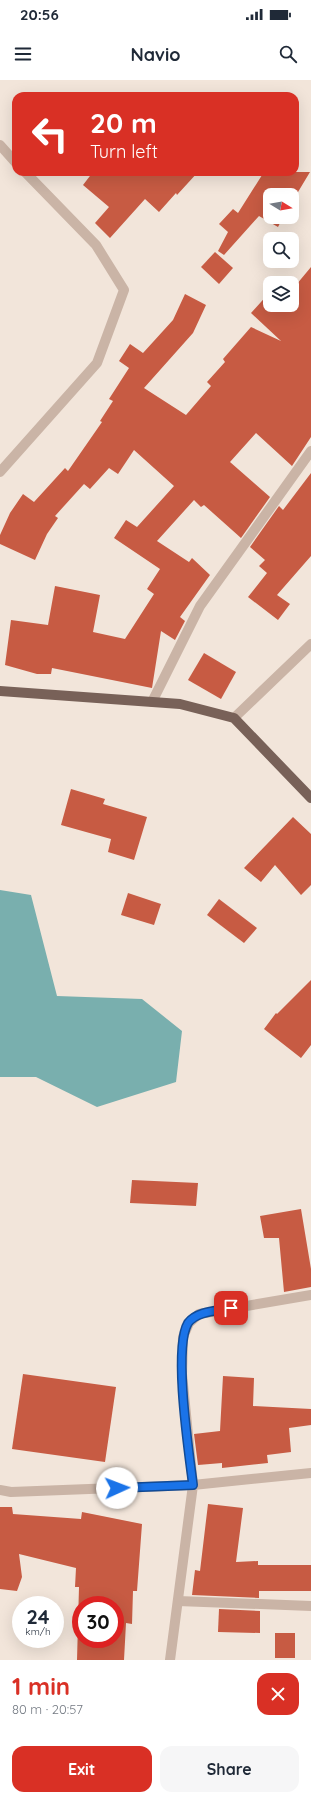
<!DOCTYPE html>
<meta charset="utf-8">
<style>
:root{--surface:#fff;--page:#f6f6f7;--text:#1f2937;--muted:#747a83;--accent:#d93025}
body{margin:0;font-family:Quicksand,sans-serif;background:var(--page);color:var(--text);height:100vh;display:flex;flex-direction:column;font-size:15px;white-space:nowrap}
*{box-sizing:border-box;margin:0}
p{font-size:13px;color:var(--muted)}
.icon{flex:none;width:22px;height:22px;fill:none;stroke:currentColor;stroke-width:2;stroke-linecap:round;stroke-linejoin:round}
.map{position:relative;height:1580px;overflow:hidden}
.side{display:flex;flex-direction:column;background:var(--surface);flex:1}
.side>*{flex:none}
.hud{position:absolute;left:12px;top:12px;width:287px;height:84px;border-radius:12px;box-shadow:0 4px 16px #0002;background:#d93025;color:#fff;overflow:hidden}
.needle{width:26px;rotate:101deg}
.buttons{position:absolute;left:263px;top:108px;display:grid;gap:8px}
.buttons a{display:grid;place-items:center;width:36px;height:36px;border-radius:8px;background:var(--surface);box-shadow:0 4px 16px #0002;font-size:20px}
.speed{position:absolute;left:12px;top:1516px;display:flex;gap:8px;font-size:20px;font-weight:700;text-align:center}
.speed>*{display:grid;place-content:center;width:52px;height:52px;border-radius:50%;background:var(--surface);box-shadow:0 4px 16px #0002;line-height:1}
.speed small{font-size:10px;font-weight:400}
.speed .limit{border:6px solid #d22;background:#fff;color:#111}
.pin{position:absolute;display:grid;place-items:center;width:34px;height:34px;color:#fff;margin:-17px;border-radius:8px;box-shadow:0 2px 6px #0006}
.me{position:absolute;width:44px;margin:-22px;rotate:88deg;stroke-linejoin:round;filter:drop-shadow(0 0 3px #0008)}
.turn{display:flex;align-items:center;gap:14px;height:84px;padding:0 12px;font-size:18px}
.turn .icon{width:52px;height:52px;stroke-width:2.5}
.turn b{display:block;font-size:28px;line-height:34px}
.round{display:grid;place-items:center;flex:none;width:42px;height:42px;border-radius:12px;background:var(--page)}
.head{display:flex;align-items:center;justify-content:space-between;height:68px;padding:0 12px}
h1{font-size:24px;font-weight:800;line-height:30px;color:var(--accent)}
.button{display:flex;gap:8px;margin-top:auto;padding:8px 12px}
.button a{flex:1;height:46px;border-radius:12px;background:var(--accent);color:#fff;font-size:16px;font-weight:800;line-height:46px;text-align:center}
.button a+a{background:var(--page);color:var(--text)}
.status{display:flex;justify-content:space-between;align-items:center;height:28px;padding:0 20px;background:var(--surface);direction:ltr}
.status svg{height:11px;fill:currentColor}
header{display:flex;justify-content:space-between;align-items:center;height:52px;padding:0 12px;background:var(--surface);font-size:18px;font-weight:800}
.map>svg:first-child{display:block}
</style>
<div class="status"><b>20:56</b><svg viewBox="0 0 49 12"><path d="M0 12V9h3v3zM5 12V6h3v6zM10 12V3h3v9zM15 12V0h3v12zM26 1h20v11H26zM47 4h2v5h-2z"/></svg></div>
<header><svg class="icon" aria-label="menu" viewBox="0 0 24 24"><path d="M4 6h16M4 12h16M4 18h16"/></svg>Navio<svg class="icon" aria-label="search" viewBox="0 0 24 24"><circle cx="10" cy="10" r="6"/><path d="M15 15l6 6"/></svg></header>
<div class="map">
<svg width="311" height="1580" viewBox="0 0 311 1580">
<rect width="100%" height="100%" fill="#f2e5da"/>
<polygon fill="#79afae" points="0,810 31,815 57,916 142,919 182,951 176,1002 97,1027 36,997 0,997"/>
<g fill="#c75b43" fill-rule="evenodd">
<polygon points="93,92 198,92 177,115 176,113 159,132 145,119 110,158 95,143 109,127 83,105"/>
<polygon points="264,92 310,92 292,122 292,115 270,115 270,137 283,137 278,147 259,136 224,175 218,171 228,152 219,144 233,129 238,133"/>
<polygon points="215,172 233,188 219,204 201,187"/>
<polygon points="311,187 311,357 292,386 256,353 230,382 270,417 241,458 204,425 201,427 194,420 157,461 189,482 192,478 210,495 180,537 185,541 175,560 161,551 152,608 52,588 51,594 37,594 5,585 11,540 48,545 55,506 100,515 93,552 125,559 154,514 147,509 160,489 114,458 126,440 137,447 174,406 134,370 118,394 109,388 90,409 84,404 55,436 58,438 47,454 35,480 0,464 0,455 10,433 23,414 34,422 65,388 68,391 102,342 100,341 113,321 109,319 129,288 119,281 130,264 143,273 173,240 185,214 206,225 193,253 144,308 186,335 211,306 207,302 225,282 223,279 251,247 281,261 251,233 270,212 270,225 292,225 292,203 278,203 285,196 296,205"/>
<polygon points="311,393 311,476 277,515 290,524 278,540 248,517 267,493 259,486 265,480 250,467 279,426 283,430"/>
<polygon points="204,573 236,592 221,619 188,600"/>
<polygon points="71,709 105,719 103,724 147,737 134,780 108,772 111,759 61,745"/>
<polygon points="293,737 311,754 311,805 301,815 275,785 261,802 244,788"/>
<polygon points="128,813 161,824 154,845 121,835"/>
<polygon points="219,819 257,848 244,863 207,835"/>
<polygon points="311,900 311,965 301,978 264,949 276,933 277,934"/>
<polygon points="132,1100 198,1103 196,1126 130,1123"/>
<polygon points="301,1129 311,1189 311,1207 284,1212 279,1158 264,1158 260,1136"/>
<polygon points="23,1294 116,1307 105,1382 12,1369"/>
<polygon points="223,1296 254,1298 253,1326 311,1329 311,1345 289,1348 291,1372 267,1375 268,1383 222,1388 222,1383 198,1385 194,1354 220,1351"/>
<polygon points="208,1424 243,1428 236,1482 258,1481 258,1485 311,1485 311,1511 259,1511 259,1518 192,1515 195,1490 200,1491"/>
<path d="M0,1427H12L13,1434L81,1439L82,1432L142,1444L137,1511H133L132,1544L126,1543L124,1580H77L79,1507H75L76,1488L19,1474L22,1497L17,1511L0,1509ZM81,1525H115V1559H81Z"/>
<polygon points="219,1529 260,1531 260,1553 218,1552"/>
<rect x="275" y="1553" width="20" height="25"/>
</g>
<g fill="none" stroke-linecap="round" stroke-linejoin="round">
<g stroke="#cab4a6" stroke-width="10">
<polyline points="0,65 16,83"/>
<polyline points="0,392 97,283 124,210 96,165 25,92"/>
<polyline points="152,622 200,526 311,371"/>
<polyline points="234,638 311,564"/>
<polyline points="0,1410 11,1412 193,1405 182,1294 183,1257 189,1243 199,1234 311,1215"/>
<polyline points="178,1521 311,1526"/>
<polyline points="170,1580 193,1405 311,1393"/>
</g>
<polyline stroke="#786158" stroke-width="10" points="0,611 180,624 234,638 311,718"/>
</g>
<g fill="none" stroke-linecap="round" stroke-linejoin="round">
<g stroke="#114b97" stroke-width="10">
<path id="route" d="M117,1408L193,1405C189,1373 173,1268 188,1243C197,1231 217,1231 231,1228"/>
</g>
<use href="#route" stroke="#1a73e8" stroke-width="7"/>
</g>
</svg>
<div class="buttons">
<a><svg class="needle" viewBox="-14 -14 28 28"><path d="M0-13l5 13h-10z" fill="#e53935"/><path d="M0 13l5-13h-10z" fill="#747a83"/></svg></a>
<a><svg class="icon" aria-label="search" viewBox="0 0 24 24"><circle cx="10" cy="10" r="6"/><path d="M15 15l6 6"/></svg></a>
<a><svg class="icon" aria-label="layers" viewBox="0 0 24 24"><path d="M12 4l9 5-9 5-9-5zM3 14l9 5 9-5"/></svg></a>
</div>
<div class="speed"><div>24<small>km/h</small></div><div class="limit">30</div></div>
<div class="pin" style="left:231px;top:1228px;background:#d93025"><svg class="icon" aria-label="arrive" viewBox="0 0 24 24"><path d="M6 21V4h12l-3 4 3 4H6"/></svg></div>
<svg class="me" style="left:117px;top:1408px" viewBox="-20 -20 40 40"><circle r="19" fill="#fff"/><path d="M0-13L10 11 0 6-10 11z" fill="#1a73e8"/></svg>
<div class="hud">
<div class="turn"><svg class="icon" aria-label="left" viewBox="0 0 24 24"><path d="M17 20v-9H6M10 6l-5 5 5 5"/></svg><div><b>20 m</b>Turn left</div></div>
</div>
</div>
<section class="side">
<div class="head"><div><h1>1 min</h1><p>80 m · 20:57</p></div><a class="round" style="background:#d93025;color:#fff"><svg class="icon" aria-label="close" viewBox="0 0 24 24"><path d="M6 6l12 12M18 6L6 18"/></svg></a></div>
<div class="button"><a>Exit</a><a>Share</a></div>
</section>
